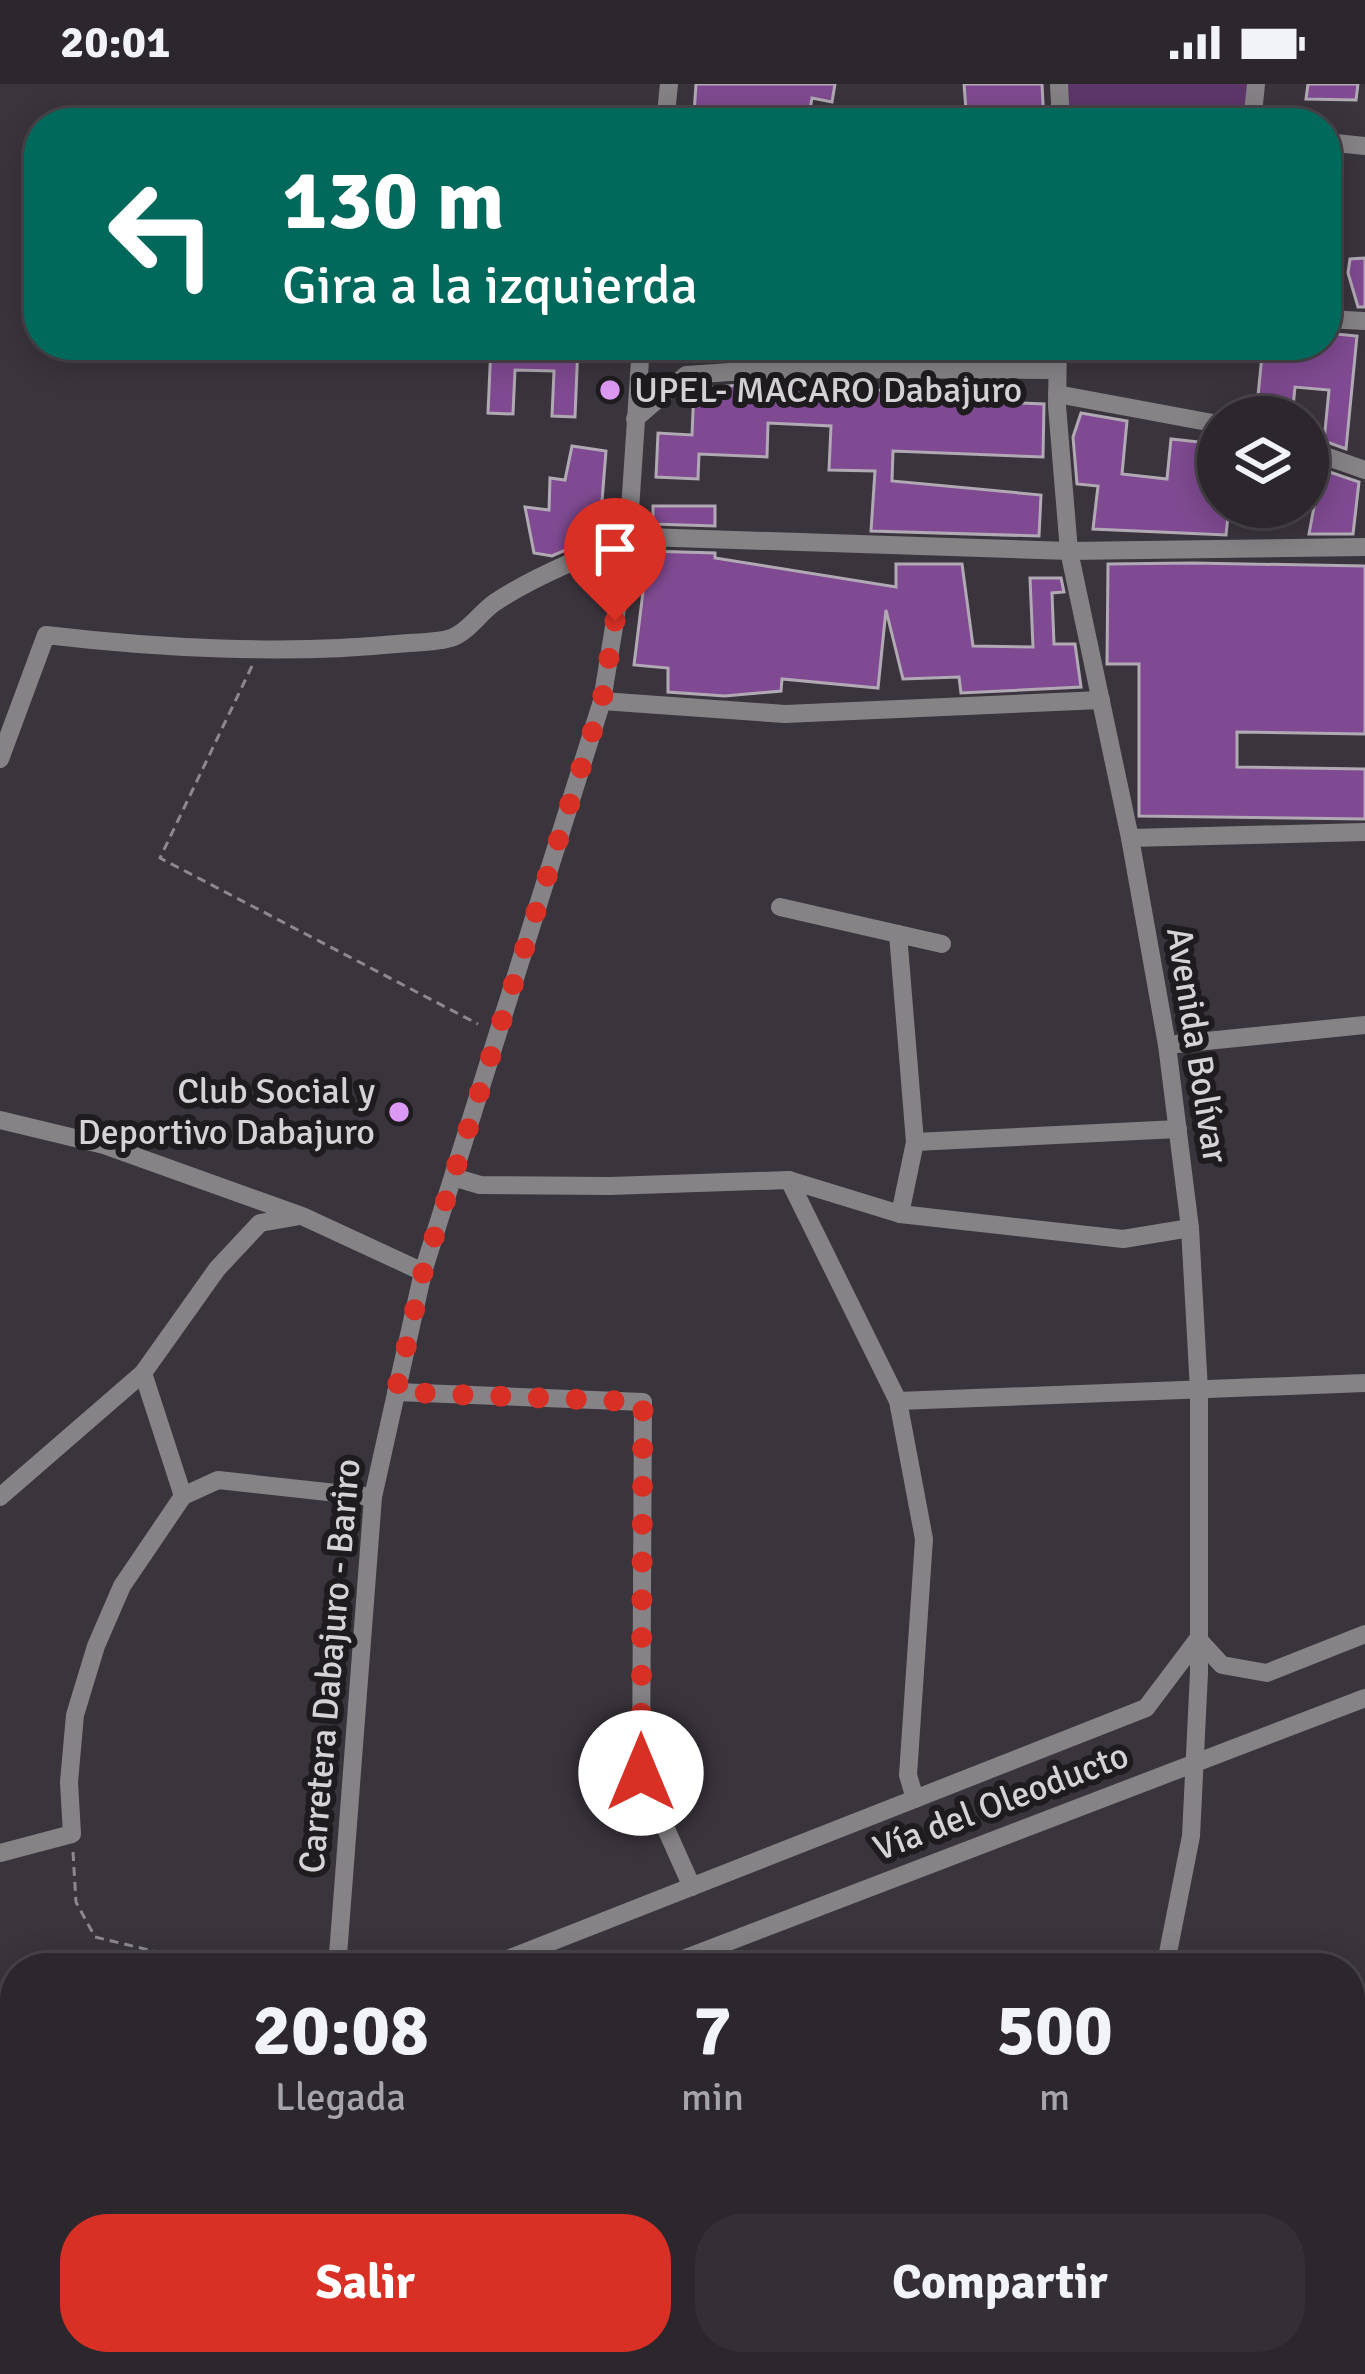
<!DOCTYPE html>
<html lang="es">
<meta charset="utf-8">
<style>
:root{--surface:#2c272d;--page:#342f35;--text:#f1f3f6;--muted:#a6a5aa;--line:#484449;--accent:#d93025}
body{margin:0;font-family:Signika,sans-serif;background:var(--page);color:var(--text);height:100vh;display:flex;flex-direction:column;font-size:45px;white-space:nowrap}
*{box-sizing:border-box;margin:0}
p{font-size:39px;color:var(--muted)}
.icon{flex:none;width:66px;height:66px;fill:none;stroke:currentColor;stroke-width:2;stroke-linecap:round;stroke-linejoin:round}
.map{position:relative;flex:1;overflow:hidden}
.drawer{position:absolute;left:0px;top:1869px;width:1365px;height:423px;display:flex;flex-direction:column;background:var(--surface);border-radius:48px 48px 0 0;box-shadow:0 6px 30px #0003,0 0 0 3px var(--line)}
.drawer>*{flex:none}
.top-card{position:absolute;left:24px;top:24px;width:1317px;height:252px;border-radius:48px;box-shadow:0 6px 30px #0003,0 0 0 3px var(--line);background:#00695c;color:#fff;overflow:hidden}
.tools{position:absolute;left:1197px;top:312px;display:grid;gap:24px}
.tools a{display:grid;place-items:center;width:132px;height:132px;border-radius:50%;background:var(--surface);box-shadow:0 6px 30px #0003,0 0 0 3px var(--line);font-size:60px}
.pin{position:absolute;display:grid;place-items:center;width:102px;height:102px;color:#fff;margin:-123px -51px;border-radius:50% 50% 50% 0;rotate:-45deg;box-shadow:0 0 12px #0007}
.pin .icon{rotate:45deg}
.me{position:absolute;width:132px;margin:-66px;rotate:0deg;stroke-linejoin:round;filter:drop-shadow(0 0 9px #0008)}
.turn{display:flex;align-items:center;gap:42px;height:252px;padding:0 60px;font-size:54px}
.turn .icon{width:156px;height:156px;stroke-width:2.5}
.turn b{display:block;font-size:84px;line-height:102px}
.eta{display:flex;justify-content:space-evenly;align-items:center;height:204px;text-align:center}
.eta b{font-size:72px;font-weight:700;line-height:84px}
.button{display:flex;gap:24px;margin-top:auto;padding:24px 60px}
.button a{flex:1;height:138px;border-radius:48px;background:var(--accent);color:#fff;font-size:48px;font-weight:700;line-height:138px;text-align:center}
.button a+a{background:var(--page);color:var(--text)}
.status{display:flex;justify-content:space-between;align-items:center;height:84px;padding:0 60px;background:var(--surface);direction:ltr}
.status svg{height:33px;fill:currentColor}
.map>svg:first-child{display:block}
</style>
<div class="status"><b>20:01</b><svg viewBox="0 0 49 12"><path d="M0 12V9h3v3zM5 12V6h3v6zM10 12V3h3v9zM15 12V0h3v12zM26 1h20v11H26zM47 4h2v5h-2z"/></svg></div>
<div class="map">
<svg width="1365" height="2290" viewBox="0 0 1365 2290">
<rect width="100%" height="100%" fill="#3a343c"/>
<polygon fill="#5d376a" points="1065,0 1250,0 1247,37 1066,39"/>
<g fill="#7f4a91" stroke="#b1a9b4" stroke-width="3">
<polygon points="696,0 835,0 832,18 812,14 808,37 751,27 750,36 694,30"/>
<polygon points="964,0 1042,0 1044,39 967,39"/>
<polygon points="1308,0 1358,0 1356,16 1306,15"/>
<polygon points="1365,174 1365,223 1358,223 1348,189 1350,175"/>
<polygon points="1326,249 1357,252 1346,365 1324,357 1329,306 1295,303 1292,333 1256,332 1263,261 1326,261"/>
<polygon points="491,261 578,261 575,333 552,332 554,287 515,286 513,330 488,329"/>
<polygon points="776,298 833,300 955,316 1044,320 1043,373 893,367 892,397 1041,411 1039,452 871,447 875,387 829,386 831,342 768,339 767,373 699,370 698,395 656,393 658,349 692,351 694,305"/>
<polygon points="1081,329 1127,337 1122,390 1167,395 1171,355 1218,360 1218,423 1229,423 1226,451 1093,445 1098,402 1077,400 1073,353"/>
<polygon points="572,362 606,367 601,430 582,459 552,472 534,469 525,423 549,426 550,394 565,396"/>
<polygon points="1321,385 1359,398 1353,450 1309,450"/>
<polygon points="653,422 715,422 715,442 653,440"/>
<polygon points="648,467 715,469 715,474 896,503 896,480 962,480 973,562 1033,563 1030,494 1061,494 1064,508 1052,509 1054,560 1075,560 1081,603 961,609 959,593 903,595 886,526 878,604 782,595 781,607 725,612 668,608 668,584 634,581"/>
<polygon points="1192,479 1365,482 1365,650 1237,648 1237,683 1365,685 1365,735 1139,732 1139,580 1107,580 1108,480"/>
</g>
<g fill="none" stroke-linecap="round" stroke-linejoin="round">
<g stroke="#8d888f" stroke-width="3" stroke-dasharray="9 6" stroke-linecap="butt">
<polyline points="252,582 160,774 478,940"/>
<polyline points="73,1768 76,1818 95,1853 174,1872 178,1884"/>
</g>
<g stroke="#868387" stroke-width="18">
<polyline points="1059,0 1061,39"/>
<polyline points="665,39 669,0"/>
<polyline points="1252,39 1256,0"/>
<polyline points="1326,58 1365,62"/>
<polyline points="1326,235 1365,237"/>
<polyline points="1058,261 1057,322 1069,467 1130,754 1167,961 1190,1144 1199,1306 1199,1589 1191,1752 1165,1884"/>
<polyline points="1057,310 1218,340"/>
<polyline points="635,335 686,291 776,285 1057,286"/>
<polyline points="1308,366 1365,386"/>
<polyline points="602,617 785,630 1101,616"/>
<path d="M0,675L46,551C156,564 286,571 396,560C413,558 435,559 451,554C467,549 480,529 494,519C528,496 605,460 646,453L1069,467L1365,463"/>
<polyline points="1130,754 1365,748"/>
<polyline points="780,823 898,850"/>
<polyline points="1167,961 1365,941"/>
<polyline points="0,1036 104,1061 302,1132 423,1188"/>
<polyline points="915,1058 1178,1045"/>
<polyline points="453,1093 480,1101 610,1102 789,1096 898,1317 924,1455 908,1691 915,1715"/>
<polyline points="789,1096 900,1130 1123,1155 1190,1144"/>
<polyline points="900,1130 915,1058 898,850 942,860"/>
<polyline points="396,1308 643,1318 641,1689 692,1803"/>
<polyline points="898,1317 1365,1299"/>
<polyline points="183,1412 143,1289 217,1185 260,1139 300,1132"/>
<polyline points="0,1413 143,1289"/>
<polyline points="0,1769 72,1750 69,1698 75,1631 96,1562 122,1502 183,1412 218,1396 373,1413"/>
<polyline points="337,1884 373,1413 423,1188 602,617 628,456 641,261"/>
<polyline points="485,1884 1146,1624 1198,1555 1222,1581 1267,1589 1365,1550"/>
<polyline points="660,1884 1365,1614"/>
<polyline points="0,2036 15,2041"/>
<polyline points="0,2087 15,2080"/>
<polyline points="1350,2141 1365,2143"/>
<polyline points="0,2166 15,2160"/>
<polyline points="624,2277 686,2290"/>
<polyline points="946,2277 952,2290"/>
<polyline points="1172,2277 1174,2290"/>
<polyline points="184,2290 188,2277"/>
</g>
</g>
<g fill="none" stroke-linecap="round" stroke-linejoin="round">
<polyline stroke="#d93025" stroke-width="21" stroke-dasharray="0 37.8" points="615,537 602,617 423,1189 396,1308 643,1318 641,1689"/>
</g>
<g fill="#dc99f4" stroke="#1f1c20" stroke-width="4.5">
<circle cx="610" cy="306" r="12"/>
<circle cx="399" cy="1028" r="12"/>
</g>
<g text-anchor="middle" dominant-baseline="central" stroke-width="12" stroke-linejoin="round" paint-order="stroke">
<g font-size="36" fill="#d6d2d7" stroke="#1f1c20" text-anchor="start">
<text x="634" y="306">UPEL- MACARO Dabajuro</text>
<text x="375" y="1007" text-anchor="end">Club Social y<tspan x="375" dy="41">Deportivo Dabajuro</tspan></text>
</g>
<g font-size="36" fill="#d6d2d7" stroke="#1f1c20">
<text transform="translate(1197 961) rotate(81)">Avenida Bolívar</text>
<text transform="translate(330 1582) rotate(-85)">Carretera Dabajuro - Bariro</text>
<text transform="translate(1001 1718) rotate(-21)">Vía del Oleoducto</text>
</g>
</g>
</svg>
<div class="tools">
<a><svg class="icon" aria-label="layers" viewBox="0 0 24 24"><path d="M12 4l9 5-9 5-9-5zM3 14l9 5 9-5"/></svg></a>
</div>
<div class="pin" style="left:615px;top:537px;background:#d93025"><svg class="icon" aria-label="arrive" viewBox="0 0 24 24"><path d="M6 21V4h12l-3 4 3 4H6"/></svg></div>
<svg class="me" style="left:641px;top:1689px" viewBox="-20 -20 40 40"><circle r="19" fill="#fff"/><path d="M0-13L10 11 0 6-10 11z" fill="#d93025"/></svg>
<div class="top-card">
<div class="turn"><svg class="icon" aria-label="left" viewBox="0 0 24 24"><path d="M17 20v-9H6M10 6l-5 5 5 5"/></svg><div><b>130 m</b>Gira a la izquierda</div></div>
</div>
<section class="drawer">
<div class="eta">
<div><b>20:08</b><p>Llegada</p></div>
<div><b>7</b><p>min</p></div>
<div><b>500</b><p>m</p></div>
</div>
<div class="button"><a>Salir</a><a>Compartir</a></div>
</section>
</div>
